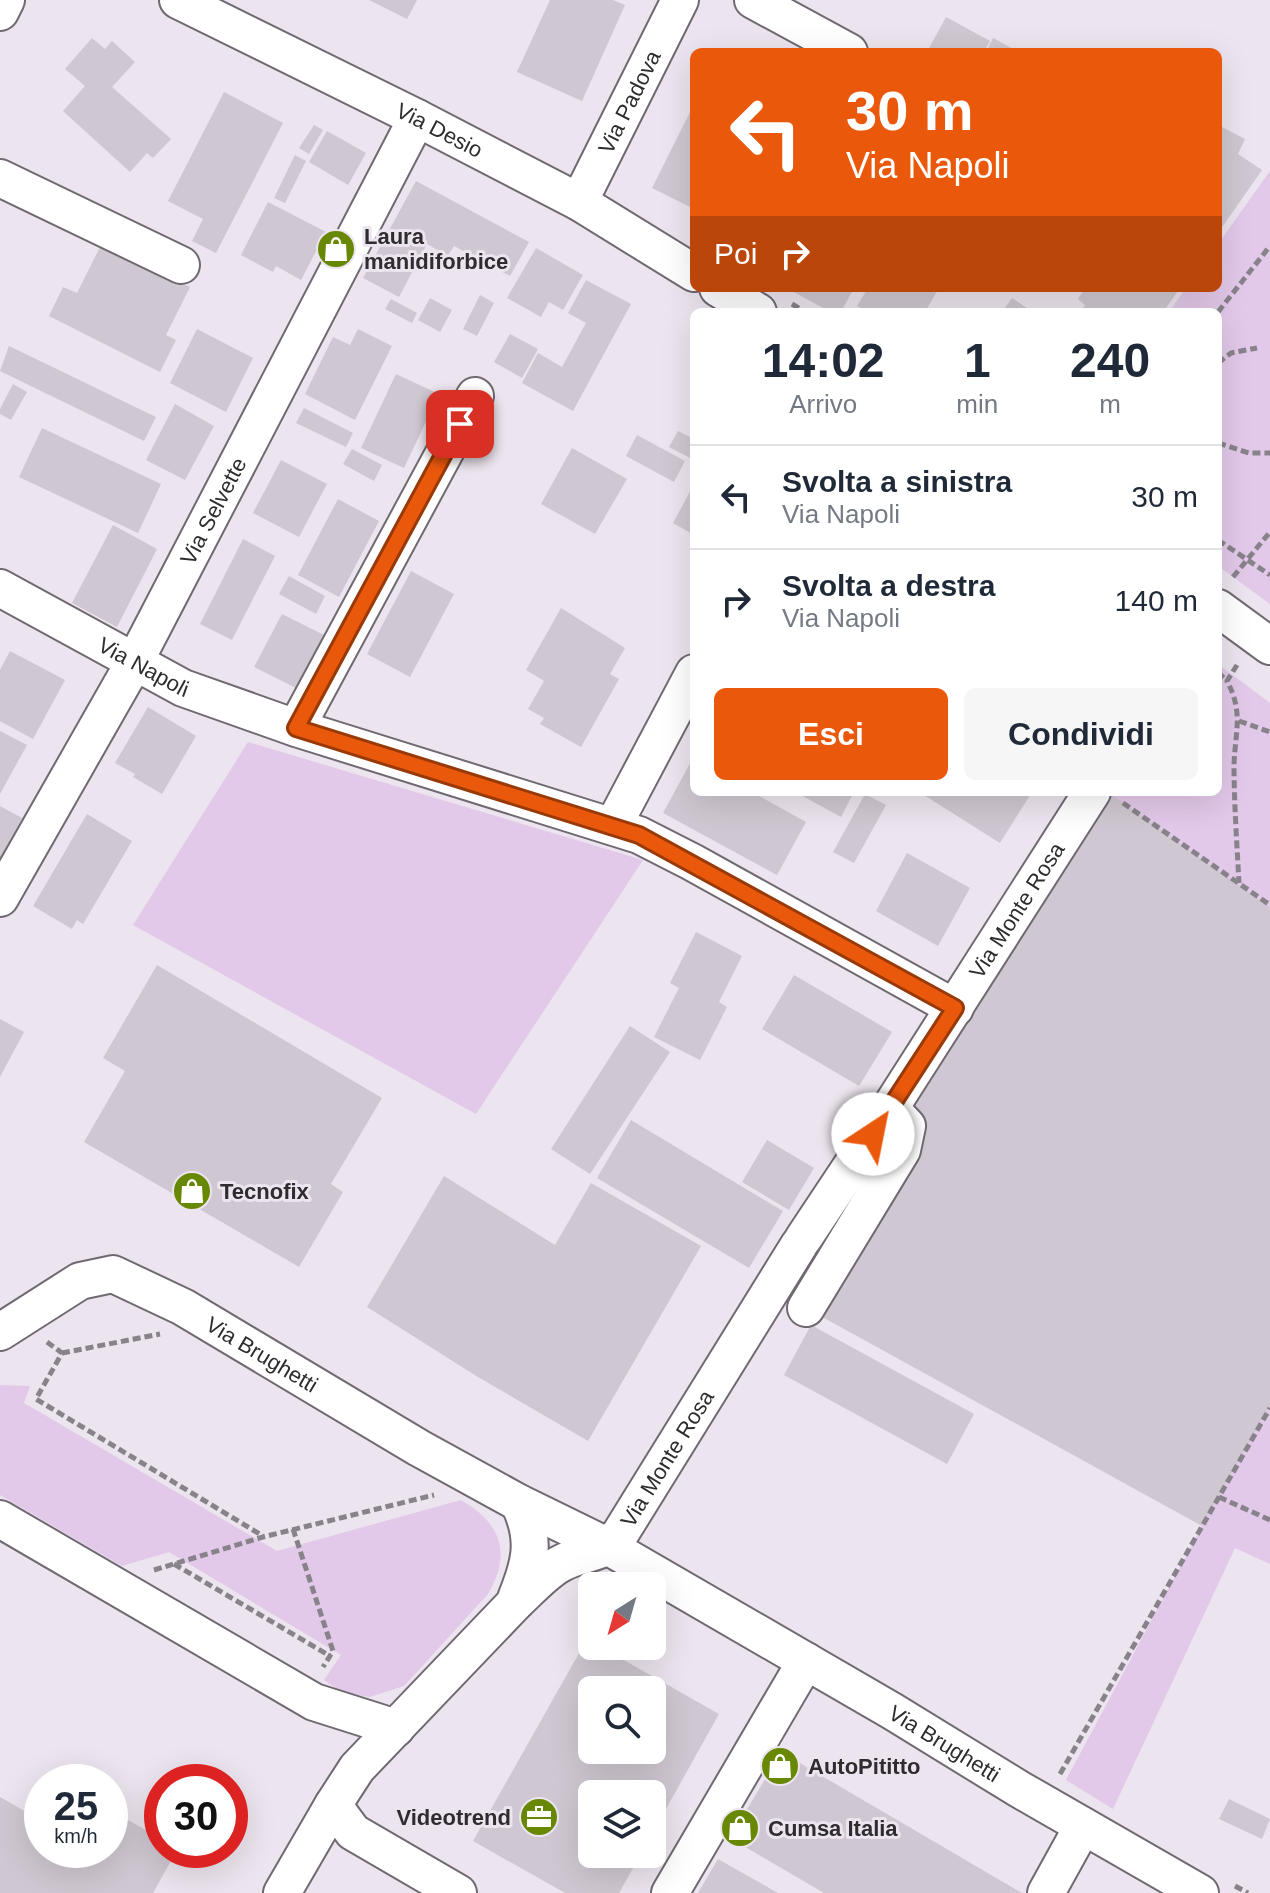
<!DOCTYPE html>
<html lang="it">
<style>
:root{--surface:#fff;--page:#f6f6f7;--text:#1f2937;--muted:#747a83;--line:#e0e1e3;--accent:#ea580c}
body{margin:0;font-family:Arial,sans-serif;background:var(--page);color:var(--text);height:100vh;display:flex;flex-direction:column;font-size:30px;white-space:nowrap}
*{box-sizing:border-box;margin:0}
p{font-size:26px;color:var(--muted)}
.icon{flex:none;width:44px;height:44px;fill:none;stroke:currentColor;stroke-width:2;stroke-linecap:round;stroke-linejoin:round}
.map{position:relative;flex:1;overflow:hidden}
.sheet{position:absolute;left:690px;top:308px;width:532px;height:488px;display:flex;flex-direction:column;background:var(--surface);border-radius:12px;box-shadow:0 8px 32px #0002}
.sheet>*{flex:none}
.hud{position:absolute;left:690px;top:48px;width:532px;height:244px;border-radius:12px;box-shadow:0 8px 32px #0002;background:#ea580c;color:#fff;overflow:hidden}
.needle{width:52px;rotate:217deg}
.buttons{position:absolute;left:578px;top:1572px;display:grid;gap:16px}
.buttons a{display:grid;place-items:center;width:88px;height:88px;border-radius:12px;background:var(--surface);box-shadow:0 8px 32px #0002;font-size:40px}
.speed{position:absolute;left:24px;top:1764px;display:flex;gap:16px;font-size:40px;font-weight:700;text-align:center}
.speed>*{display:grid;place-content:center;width:104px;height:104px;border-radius:50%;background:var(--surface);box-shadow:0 8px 32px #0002;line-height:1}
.speed small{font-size:20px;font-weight:400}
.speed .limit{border:12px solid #d22;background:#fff;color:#111}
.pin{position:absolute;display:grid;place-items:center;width:68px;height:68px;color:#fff;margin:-34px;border-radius:16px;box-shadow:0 4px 12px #0006}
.me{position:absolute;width:88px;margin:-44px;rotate:34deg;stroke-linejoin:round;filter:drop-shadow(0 0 6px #0008)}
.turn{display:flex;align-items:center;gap:28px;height:168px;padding:0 24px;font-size:36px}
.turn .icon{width:104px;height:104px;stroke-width:2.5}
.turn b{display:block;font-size:56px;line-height:68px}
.then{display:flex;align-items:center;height:76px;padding:0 24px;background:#0003;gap:16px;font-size:30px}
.eta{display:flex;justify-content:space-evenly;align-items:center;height:136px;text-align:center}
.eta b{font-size:48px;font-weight:800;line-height:56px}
.cta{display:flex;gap:16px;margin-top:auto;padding:16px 24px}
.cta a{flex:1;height:92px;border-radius:12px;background:var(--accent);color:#fff;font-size:32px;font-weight:800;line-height:92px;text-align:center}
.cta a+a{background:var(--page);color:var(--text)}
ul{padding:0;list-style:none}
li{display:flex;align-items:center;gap:24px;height:104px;padding:0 24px;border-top:2px solid var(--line)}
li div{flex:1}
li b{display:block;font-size:30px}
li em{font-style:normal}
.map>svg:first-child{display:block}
</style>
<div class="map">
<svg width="1270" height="1893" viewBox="0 0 1270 1893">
<rect width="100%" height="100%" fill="#ece4ee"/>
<g fill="#e2c8e9">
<polygon points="1270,171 1270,604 1218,566 1218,312 1169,312 1186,288 1218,288 1218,244"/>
<polygon points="1218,664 1270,703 1270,929 1106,792 1218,792"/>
<polygon points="248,742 643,860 476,1114 133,925"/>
<path d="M0,1385L30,1386L24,1403L277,1551L461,1500C501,1523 512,1553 488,1594L404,1686L370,1697L342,1692L324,1680L341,1655L169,1552L122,1566L0,1495Z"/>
<polygon points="1270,1390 1270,1564 1235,1548 1113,1809 1066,1780 1202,1526"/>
</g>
<g fill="#cfc7d1" fill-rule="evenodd">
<polygon points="369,0 417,0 407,19"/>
<polygon points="550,0 613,0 625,5 582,101 517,72"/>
<polygon points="946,17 990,41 984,52 927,52"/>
<polygon points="92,38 105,49 112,41 135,62 112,87 171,139 153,158 147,153 130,172 63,111 85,86 65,69"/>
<polygon points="993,38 1019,52 986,52"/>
<polygon points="224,92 283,123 216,253 192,241 203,219 168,201"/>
<polygon points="694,104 694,209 652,188"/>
<polygon points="314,125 323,130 309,154 299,148"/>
<polygon points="1218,125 1245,139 1238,154 1262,170 1218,233"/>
<polygon points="327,131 366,153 348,185 309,162"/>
<polygon points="295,155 306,161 285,203 274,198"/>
<polygon points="416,181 529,242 510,276 454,246 448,256 427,244 399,297 363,278"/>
<polygon points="268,202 326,232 301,280 276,266 273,272 241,255"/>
<polygon points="102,243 190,287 166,335 176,340 160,372 49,316 63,287 77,293"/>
<polygon points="536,248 583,275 563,310 549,302 541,317 507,298"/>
<polygon points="586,280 631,304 573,411 522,383 538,353 562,367 586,323 568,313"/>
<polygon points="787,288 854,288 841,312 830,312"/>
<polygon points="868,288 939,288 925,312 868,312 857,306"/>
<polygon points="1085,288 1180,288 1163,312 1080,312 1085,305 1078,299"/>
<polygon points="480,295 494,303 477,336 463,329"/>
<polygon points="430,298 452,310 440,332 418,320"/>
<polygon points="1012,298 1033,312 1002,312"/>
<polygon points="391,299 417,313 412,323 385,309"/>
<polygon points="197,329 253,358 226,412 170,383"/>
<polygon points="358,329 392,346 355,420 305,394 333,337 350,345"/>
<polygon points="510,334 538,349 522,378 494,362"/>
<polygon points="9,346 156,417 144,441 0,371"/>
<polygon points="396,374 439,394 404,468 361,448"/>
<polygon points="13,384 27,392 11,420 0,414 0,409"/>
<polygon points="175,404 214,426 185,480 146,460"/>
<polygon points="304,408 353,433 346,447 296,423"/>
<polygon points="42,428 161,484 138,533 19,477"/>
<polygon points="678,431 694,439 694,460 669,447"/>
<polygon points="637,435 685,461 674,482 626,456"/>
<polygon points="572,448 627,479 595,534 541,504"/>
<polygon points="352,449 382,465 374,481 343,464"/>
<polygon points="281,460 327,484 299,537 253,513"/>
<polygon points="694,484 694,535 673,523"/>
<polygon points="338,499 379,521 339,597 298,575"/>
<polygon points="113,525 157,549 117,627 72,603"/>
<polygon points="243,539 275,556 232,640 200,624"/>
<polygon points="411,571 454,594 410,677 367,654"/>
<polygon points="289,576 325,596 316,614 279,594"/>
<polygon points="561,608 625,648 610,674 619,679 581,747 540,724 544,718 528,709 544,681 526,670"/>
<polygon points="282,614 328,637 300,690 254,667"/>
<polygon points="10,651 65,680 33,739 0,721 0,670"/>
<polygon points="148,707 196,736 162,794 133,777 135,774 115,763"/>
<polygon points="0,731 27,745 0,794"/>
<polygon points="694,756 694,792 752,792 806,822 777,875 663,813"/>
<polygon points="801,792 854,792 841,817 799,794"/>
<polygon points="919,792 1032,792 1000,843"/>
<polygon points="1108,792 1270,908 1270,1405 1202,1526 806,1308 890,1108"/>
<polygon points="865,794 886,805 854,863 833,852"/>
<polygon points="0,806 22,818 0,858"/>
<polygon points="87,814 132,841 83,924 77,920 72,929 33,906"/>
<polygon points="907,853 970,888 938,946 876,911"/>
<polygon points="696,932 742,956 719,1002 727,1007 700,1060 654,1037 679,988 670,983"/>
<polygon points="157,965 382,1098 331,1184 343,1192 299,1267 84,1142 125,1071 103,1058"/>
<polygon points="794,975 892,1032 859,1086 762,1029"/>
<polygon points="0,1019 24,1032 0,1077"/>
<polygon points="630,1026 670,1052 590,1174 551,1149"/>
<polygon points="631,1120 783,1211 749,1268 597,1178"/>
<polygon points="767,1140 814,1168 789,1210 742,1182"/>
<polygon points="444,1176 555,1245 591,1183 701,1246 588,1441 478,1377 367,1307"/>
<polygon points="811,1325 974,1414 947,1464 784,1375"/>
<path d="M587,1639L592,1642V1646H599L719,1714L652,1834V1794H592V1854H641L619,1893H565L473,1841ZM592,1690H652V1750H592Z"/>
<polygon points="781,1752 1022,1893 824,1893 730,1838"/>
<polygon points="0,1797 42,1821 42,1850 110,1850 110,1810 162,1839 162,1850 177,1850 153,1893 0,1893"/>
<polygon points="1229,1799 1270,1819 1262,1839 1219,1819"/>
<polygon points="718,1859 778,1893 698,1893"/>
</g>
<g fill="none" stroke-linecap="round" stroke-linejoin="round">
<g stroke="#706972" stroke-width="40">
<g id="minor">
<path id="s1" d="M178,0L417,118L579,202L694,273"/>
<polyline points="753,0 849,52"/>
<polyline points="0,12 6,0"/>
<polyline points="0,178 181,265"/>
<path id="s2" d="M579,202L680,0"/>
<polyline points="718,288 758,312"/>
<path id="s3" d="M0,588L183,688L296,728L639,835L692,862L955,1008"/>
<polyline points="1218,608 1270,646"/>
<polyline points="296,728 475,396"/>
<polyline points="613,826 694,673"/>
<path id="s4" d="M0,898L135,661L417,118"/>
<path id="s5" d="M803,1239L890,1108L1092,792"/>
<polyline points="806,1308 902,1150 907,1126 890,1108"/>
<path id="s6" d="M0,1332L80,1281L113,1274L183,1307L419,1448L519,1503L609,1547L892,1711L1019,1789L1200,1893"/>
<polyline points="0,1519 314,1702 396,1728"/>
<path id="s7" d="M517,1601C530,1589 544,1573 560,1564C585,1550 599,1558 620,1534L799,1245"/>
<polyline points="282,1893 333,1805"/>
<path d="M458,1893L353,1832L333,1805L357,1768L514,1604C529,1565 538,1543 519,1503"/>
<polyline points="670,1893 806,1661"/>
<polyline points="1046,1893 1083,1826"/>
</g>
</g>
<g stroke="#88838a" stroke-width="5" stroke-dasharray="8 4" stroke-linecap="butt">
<polyline points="792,304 805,312"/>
<polyline points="1218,312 1270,246"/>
<polyline points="1218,363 1231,353 1257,348"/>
<polyline points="1218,443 1249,453 1270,453"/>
<polyline points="1218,540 1270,575"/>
<polyline points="1233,577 1270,532"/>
<path d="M1237,665L1227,681C1244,713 1235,732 1234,765C1234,804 1237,844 1239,883"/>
<polyline points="1218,672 1227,681"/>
<polyline points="1239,721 1270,732"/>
<polyline points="1123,803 1270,905"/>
<polyline points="47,1342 62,1353 36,1399 263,1536"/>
<polyline points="62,1353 160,1334"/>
<polyline points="1219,1497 1270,1520"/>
<polyline points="293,1529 333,1651 323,1667"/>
<polyline points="174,1564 330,1656"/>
<polyline points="154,1570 263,1537 434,1495"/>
<polyline points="1060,1774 1270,1408"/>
<polyline points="1235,1886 1248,1893"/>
</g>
<use href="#minor" stroke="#fff" stroke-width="36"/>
</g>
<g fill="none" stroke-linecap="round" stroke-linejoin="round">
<g stroke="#983908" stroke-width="20">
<polyline id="route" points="460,424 296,728 639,835 955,1008 873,1134"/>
</g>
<use href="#route" stroke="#ea580c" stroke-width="14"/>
</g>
<defs>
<g id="shop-disc" transform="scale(2)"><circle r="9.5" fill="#688804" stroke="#ece4ee"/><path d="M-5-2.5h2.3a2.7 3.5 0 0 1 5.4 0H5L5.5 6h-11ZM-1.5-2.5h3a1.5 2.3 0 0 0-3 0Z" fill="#fff"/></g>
<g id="office-disc" transform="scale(2)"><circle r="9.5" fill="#688804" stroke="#ece4ee"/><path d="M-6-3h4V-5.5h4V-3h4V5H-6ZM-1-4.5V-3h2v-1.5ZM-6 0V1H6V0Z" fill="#fff"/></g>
</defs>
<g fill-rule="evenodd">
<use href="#shop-disc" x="336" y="249"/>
<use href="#shop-disc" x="192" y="1191"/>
<use href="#shop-disc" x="780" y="1766"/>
<use href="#office-disc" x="539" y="1817"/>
<use href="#shop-disc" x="740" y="1828"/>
</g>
<g text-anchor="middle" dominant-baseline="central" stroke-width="6" stroke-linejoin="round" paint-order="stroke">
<g font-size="22" fill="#2f2c30" stroke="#ece4ee">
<text stroke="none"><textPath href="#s2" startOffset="112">Via Padova</textPath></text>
<text stroke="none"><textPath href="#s1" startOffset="292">Via Desio</textPath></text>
<text stroke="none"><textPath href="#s4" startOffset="442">Via Selvette</textPath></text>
<text stroke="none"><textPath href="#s3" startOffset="164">Via Napoli</textPath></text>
<text stroke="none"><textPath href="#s5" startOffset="392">Via Monte Rosa</textPath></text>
<text stroke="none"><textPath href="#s6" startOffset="298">Via Brughetti</textPath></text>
<text stroke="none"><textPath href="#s7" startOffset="214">Via Monte Rosa</textPath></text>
<text stroke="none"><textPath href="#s6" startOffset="1084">Via Brughetti</textPath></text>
</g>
<g font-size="22" font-weight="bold" fill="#2f2c30" stroke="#ece4ee" text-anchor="start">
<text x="364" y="236">Laura<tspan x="364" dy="25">manidiforbice</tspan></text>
<text x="220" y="1191">Tecnofix</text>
<text x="808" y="1766">AutoPititto</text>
<text x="511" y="1817" text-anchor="end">Videotrend</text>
<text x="768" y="1828">Cumsa Italia</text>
</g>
</g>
</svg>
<div class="buttons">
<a><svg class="needle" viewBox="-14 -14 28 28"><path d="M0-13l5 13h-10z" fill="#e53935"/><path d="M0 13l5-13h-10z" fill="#747a83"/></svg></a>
<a><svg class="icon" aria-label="search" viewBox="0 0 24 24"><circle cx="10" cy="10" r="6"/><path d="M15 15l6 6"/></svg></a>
<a><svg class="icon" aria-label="layers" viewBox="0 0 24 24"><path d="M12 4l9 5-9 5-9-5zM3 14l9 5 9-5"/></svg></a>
</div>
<div class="speed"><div>25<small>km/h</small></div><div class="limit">30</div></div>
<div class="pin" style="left:460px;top:424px;background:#d93025"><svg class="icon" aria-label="arrive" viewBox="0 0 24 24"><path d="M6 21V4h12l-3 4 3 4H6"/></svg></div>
<svg class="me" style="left:873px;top:1134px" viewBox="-20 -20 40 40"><circle r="19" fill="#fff"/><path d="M0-13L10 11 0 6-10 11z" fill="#ea580c"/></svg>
<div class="hud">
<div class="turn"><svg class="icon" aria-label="left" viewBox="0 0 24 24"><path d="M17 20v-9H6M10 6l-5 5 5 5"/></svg><div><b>30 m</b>Via Napoli</div></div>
<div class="then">Poi<svg class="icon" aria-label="right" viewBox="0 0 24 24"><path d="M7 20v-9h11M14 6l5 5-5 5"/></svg></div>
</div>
<section class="sheet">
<div class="eta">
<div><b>14:02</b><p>Arrivo</p></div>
<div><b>1</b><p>min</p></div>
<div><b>240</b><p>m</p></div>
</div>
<ul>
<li><svg class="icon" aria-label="left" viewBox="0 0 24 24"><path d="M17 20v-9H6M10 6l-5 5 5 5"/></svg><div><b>Svolta a sinistra</b><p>Via Napoli</p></div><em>30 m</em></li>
<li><svg class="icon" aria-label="right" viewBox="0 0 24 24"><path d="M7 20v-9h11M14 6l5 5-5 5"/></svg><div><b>Svolta a destra</b><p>Via Napoli</p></div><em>140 m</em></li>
</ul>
<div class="cta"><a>Esci</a><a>Condividi</a></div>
</section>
</div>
